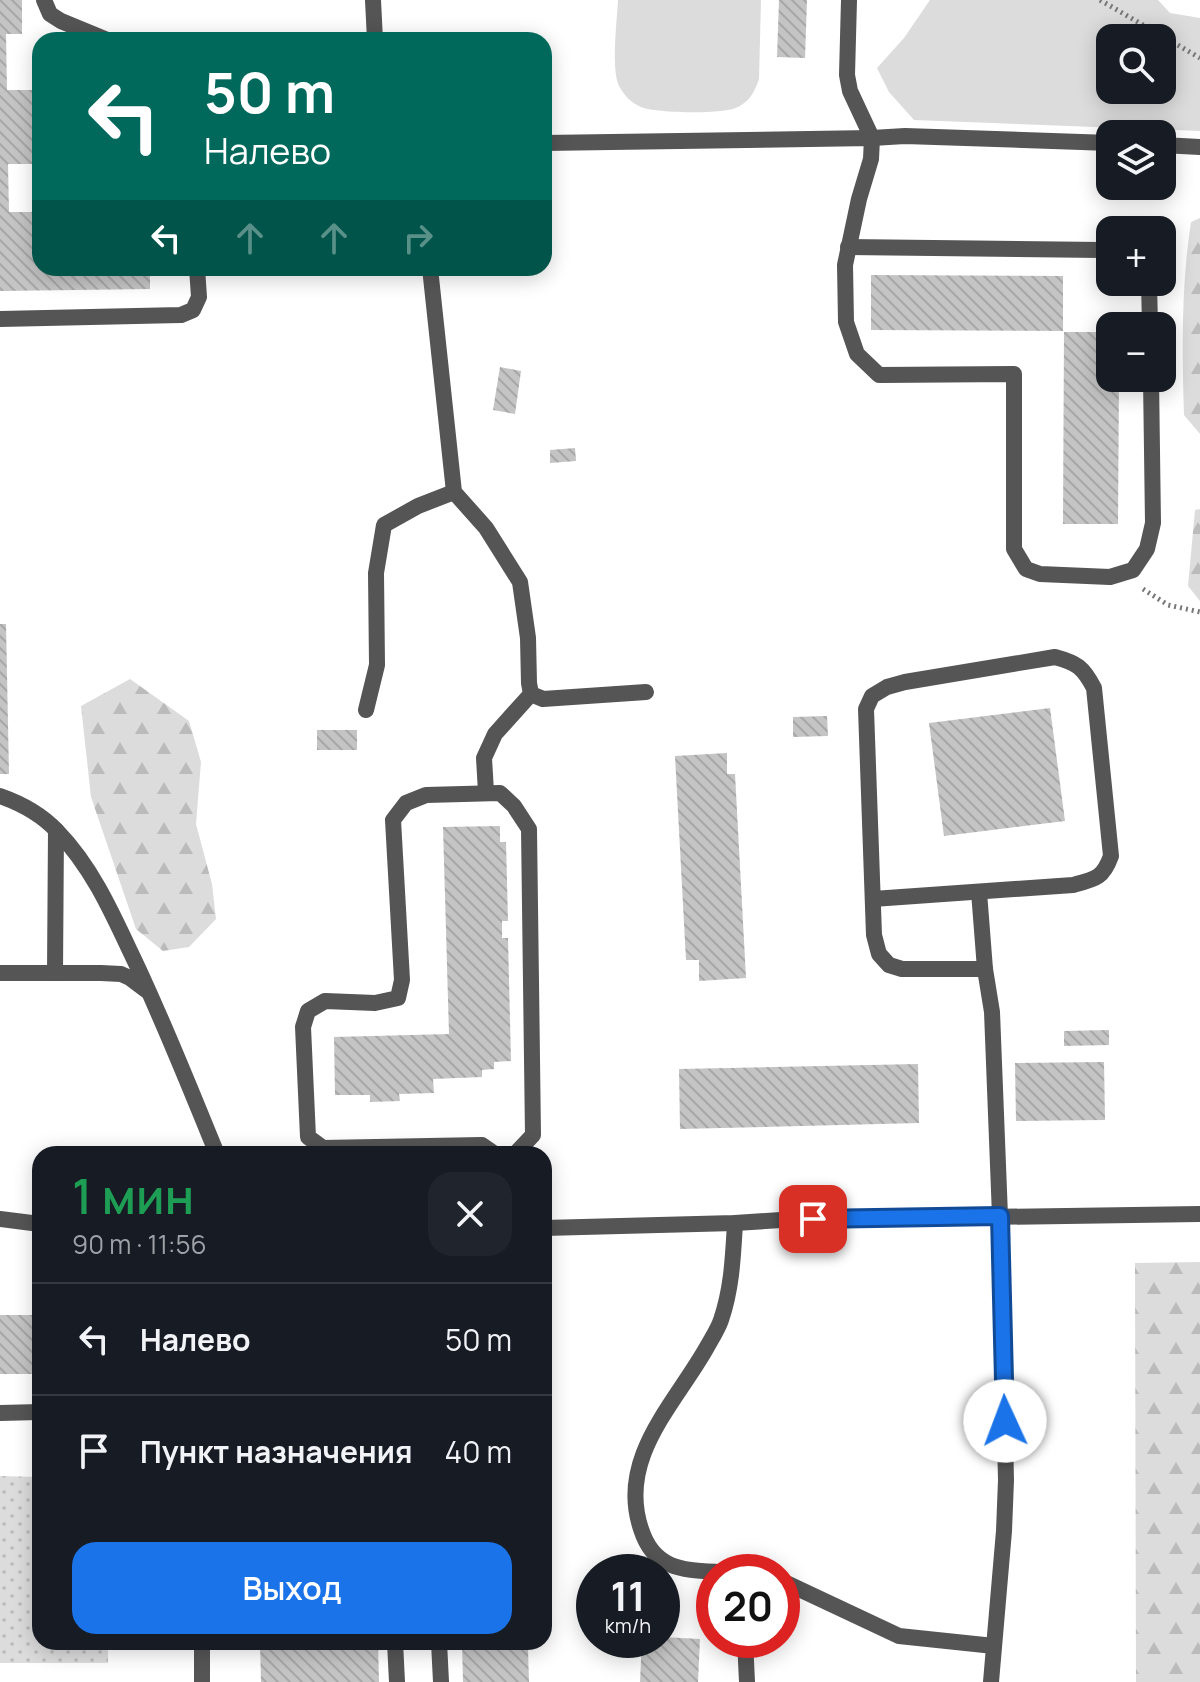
<!DOCTYPE html>
<html lang="ru">
<meta charset="utf-8">
<style>
:root{--surface:#171b24;--page:#20242c;--text:#f1f3f6;--muted:#9ea1a6;--line:#363941;--accent:#1a73e8}
body{margin:0;font-family:Manrope,sans-serif;background:var(--page);color:var(--text);height:100vh;display:flex;flex-direction:column;font-size:30px;white-space:nowrap}
*{box-sizing:border-box;margin:0}
p{font-size:26px;color:var(--muted)}
.icon{flex:none;width:44px;height:44px;fill:none;stroke:currentColor;stroke-width:2;stroke-linecap:round;stroke-linejoin:round}
.map{position:relative;flex:1;overflow:hidden}
.drawer{position:absolute;left:32px;top:1146px;width:520px;height:504px;display:flex;flex-direction:column;background:var(--surface);border-radius:24px;box-shadow:0 4px 20px #0003}
.drawer>*{flex:none}
.top-card{position:absolute;left:32px;top:32px;width:520px;height:244px;border-radius:24px;box-shadow:0 4px 20px #0003;background:#00695c;color:#fff;overflow:hidden}
.fabs{position:absolute;left:1096px;top:24px;display:grid;gap:16px}
.fabs a{display:grid;place-items:center;width:80px;height:80px;border-radius:16px;background:var(--surface);box-shadow:0 4px 20px #0003;font-size:40px}
.speed{position:absolute;left:576px;top:1554px;display:flex;gap:16px;font-size:40px;font-weight:700;text-align:center}
.speed>*{display:grid;place-content:center;width:104px;height:104px;border-radius:50%;background:var(--surface);box-shadow:0 4px 20px #0003;line-height:1}
.speed small{font-size:20px;font-weight:400}
.speed .limit{border:12px solid #d22;background:#fff;color:#111}
.pin{position:absolute;display:grid;place-items:center;width:68px;height:68px;color:#fff;margin:-34px;border-radius:16px;box-shadow:0 4px 12px #0006}
.me{position:absolute;width:88px;margin:-44px;rotate:358deg;stroke-linejoin:round;filter:drop-shadow(0 0 6px #0008)}
.turn{display:flex;align-items:center;gap:28px;height:168px;padding:0 40px;font-size:36px}
.turn .icon{width:104px;height:104px;stroke-width:2.5}
.turn b{display:block;font-size:56px;line-height:68px}
.lanes{display:flex;align-items:center;height:76px;padding:0 40px;background:#0003;justify-content:center;gap:40px;direction:ltr}
.lanes .off{opacity:.35}
.round{display:grid;place-items:center;flex:none;width:84px;height:84px;border-radius:24px;background:var(--page)}
.headline{display:flex;align-items:center;justify-content:space-between;height:136px;padding:0 40px}
h1{font-size:48px;font-weight:600;line-height:60px;color:#1e9e55}
.cta{display:flex;gap:16px;margin-top:auto;padding:16px 40px}
.cta a{flex:1;height:92px;border-radius:24px;background:var(--accent);color:#fff;font-size:32px;font-weight:600;line-height:92px;text-align:center}
ul{padding:0;list-style:none}
li{display:flex;align-items:center;gap:24px;height:112px;padding:0 40px;border-top:2px solid var(--line)}
li div{flex:1}
li b{display:block;font-size:30px}
li em{font-style:normal}
.map>svg:first-child{display:block}
</style>
<div class="map">
<svg width="1200" height="1682" viewBox="0 0 1200 1682">
<defs>
<pattern id="forest-firs" width="22" height="20" patternUnits="userSpaceOnUse" patternTransform="scale(2)"><rect width="22" height="20" fill="#dcdcdc"/><path d="M5 1l3.5 6h-7zM16 11l3.5 6h-7z" fill="#bbb"/></pattern>
<pattern id="park-dots" width="8" height="8" patternUnits="userSpaceOnUse" patternTransform="scale(2)"><rect width="8" height="8" fill="#dcdcdc"/><path d="M2 2h.1M6 6h.1" fill="none" stroke="#bbb" stroke-width="1.8" stroke-linecap="round"/></pattern>
<pattern id="building-back-hatch" width="6" height="6" patternUnits="userSpaceOnUse" patternTransform="scale(2)"><rect width="6" height="6" fill="#c4c4c4"/><path d="M-1 5l2 2M0 0l6 6M5-1l2 2" fill="none" stroke="#a7a7a7"/></pattern>
</defs>
<rect width="100%" height="100%" fill="#fff"/>
<g fill="#dcdcdc" fill-rule="evenodd">
<path d="M618,0H761L759,79C755,91 750,101 738,107C724,115 655,113 641,107C631,103 624,95 619,86C611,68 617,21 618,0Z"/>
<path d="M930,0H1158L1170,13L1200,18V131L914,120L889,92L877,68L904,38ZM1110,38H1162V90H1110Z"/>
</g>
<g fill="url(#forest-firs)">
<path d="M1200,218V434L1184,415C1182,351 1181,286 1191,222Z"/>
<polygon points="1200,509 1200,601 1188,586 1195,510"/>
<polygon points="130,679 189,721 201,762 196,824 212,884 216,919 189,947 163,951 136,929 91,797 81,706"/>
<polygon points="1200,1262 1200,1682 1136,1682 1135,1263"/>
</g>
<polygon fill="url(#park-dots)" points="0,1476 40,1477 40,1642 108,1642 108,1663 0,1663"/>
<g fill="url(#building-back-hatch)">
<polygon points="0,0 22,0 22,34 6,34 7,90 40,90 40,164 8,164 9,212 40,212 40,268 150,268 150,289 0,291"/>
<polygon points="779,0 807,0 805,58 777,57"/>
<polygon points="871,275 1063,276 1063,331 871,330"/>
<polygon points="1064,332 1110,332 1110,378 1119,378 1118,524 1063,524"/>
<polygon points="500,367 521,371 515,414 493,410"/>
<polygon points="575,448 576,461 550,463 550,450"/>
<polygon points="0,624 6,624 9,774 0,774"/>
<polygon points="1050,708 1065,821 944,836 929,723"/>
<polygon points="827,716 828,736 793,737 793,717"/>
<rect x="317" y="730" width="40" height="20"/>
<polygon points="727,753 727,774 735,774 746,978 699,981 699,960 686,960 675,756"/>
<polygon points="500,826 500,842 506,842 508,921 502,921 502,938 508,938 511,1061 494,1062 494,1069 482,1070 482,1077 433,1079 434,1093 399,1094 400,1101 370,1102 370,1095 335,1095 334,1037 449,1034 443,827"/>
<polygon points="1109,1030 1109,1045 1064,1046 1064,1031"/>
<polygon points="1104,1062 1105,1120 1016,1121 1015,1063"/>
<polygon points="918,1064 919,1123 680,1129 679,1069"/>
<rect x="0" y="1315" width="40" height="59"/>
<polygon points="662,1637 700,1639 698,1682 640,1682 642,1640 662,1640"/>
<polygon points="260,1642 378,1642 379,1682 261,1682"/>
<polygon points="462,1642 518,1642 519,1650 528,1649 529,1682 463,1682"/>
</g>
<g fill="none" stroke-linecap="round" stroke-linejoin="round">
<g stroke="#777" stroke-width="5" stroke-dasharray="2 4" stroke-linecap="butt">
<polyline points="1100,0 1200,58"/>
<polyline points="1143,589 1168,605 1200,612"/>
</g>
<g stroke="#555" stroke-width="16">
<polyline points="44,0 50,14 61,21 107,40"/>
<polyline points="373,0 375,40"/>
<polyline points="849,0 847,75 850,91 872,138 905,136 1110,143"/>
<polyline points="544,143 872,138 871,159 859,199 845,265 846,322 857,354 879,375 1014,374 1014,549 1026,569 1040,574 1110,577 1133,570 1147,549 1153,523 1151,378"/>
<polyline points="1162,145 1200,147"/>
<polyline points="848,247 1101,250 1110,252"/>
<polyline points="430,268 454,492 486,528 520,582 528,638 529,683 531,694 543,699 646,692"/>
<polyline points="1149,282 1150,326"/>
<polyline points="0,319 181,315 193,310 199,297 197,268"/>
<polyline points="366,710 377,665 376,573 384,525 418,506 454,492"/>
<polyline points="486,792 484,758 495,734 531,694"/>
<path d="M0,796C20,803 42,815 57,831C90,865 110,908 130,951C162,1017 189,1086 217,1154"/>
<polyline points="979,892 985,969 992,1012 1000,1216 1006,1480 1004,1531 991,1682"/>
<path d="M873,899L1073,885C1096,879 1103,878 1111,856L1094,688C1083,667 1077,663 1055,657L905,682L887,687L872,696L866,709L874,935L879,954L889,965L902,969H985"/>
<polyline points="0,973 101,973 121,974 130,978 146,990"/>
<polyline points="55,973 56,830"/>
<polyline points="495,1154 482,1145 323,1148 308,1137 303,1027 308,1011 325,1001 375,1003 398,998 402,980 393,820 406,803 426,795 500,793 514,806 529,829 533,1135 515,1154"/>
<polyline points="0,1413 40,1412"/>
<path d="M719,1572C683,1570 654,1570 641,1529C617,1458 675,1404 707,1347C712,1338 718,1329 721,1320C732,1288 733,1256 735,1223"/>
<polyline points="782,1581 899,1636 994,1646"/>
<polyline points="745,1640 747,1682"/>
<polyline points="395,1642 397,1682"/>
<polyline points="439,1642 441,1682"/>
</g>
<g stroke="#555" stroke-width="16">
<polyline points="0,1219 40,1224"/>
<polyline points="544,1228 735,1223 781,1220 1200,1214"/>
<polyline points="202,1642 202,1682"/>
</g>
</g>
<g fill="none" stroke-linecap="round" stroke-linejoin="round">
<g stroke="#114b97" stroke-width="20">
<polyline id="route" points="813,1219 1000,1216 1005,1421"/>
</g>
<use href="#route" stroke="#1a73e8" stroke-width="14"/>
</g>
</svg>
<div class="fabs">
<a><svg class="icon" aria-label="search" viewBox="0 0 24 24"><circle cx="10" cy="10" r="6"/><path d="M15 15l6 6"/></svg></a>
<a><svg class="icon" aria-label="layers" viewBox="0 0 24 24"><path d="M12 4l9 5-9 5-9-5zM3 14l9 5 9-5"/></svg></a>
<a>+</a>
<a>−</a>
</div>
<div class="speed"><div>11<small>km/h</small></div><div class="limit">20</div></div>
<div class="pin" style="left:813px;top:1219px;background:#d93025"><svg class="icon" aria-label="arrive" viewBox="0 0 24 24"><path d="M6 21V4h12l-3 4 3 4H6"/></svg></div>
<svg class="me" style="left:1005px;top:1421px" viewBox="-20 -20 40 40"><circle r="19" fill="#fff"/><path d="M0-13L10 11 0 6-10 11z" fill="#1a73e8"/></svg>
<div class="top-card">
<div class="turn"><svg class="icon" aria-label="left" viewBox="0 0 24 24"><path d="M17 20v-9H6M10 6l-5 5 5 5"/></svg><div><b>50 m</b>Налево</div></div>
<div class="lanes"><svg class="icon" aria-label="left" viewBox="0 0 24 24"><path d="M17 20v-9H6M10 6l-5 5 5 5"/></svg><svg class="icon off" aria-label="ahead" viewBox="0 0 24 24"><path d="M12 20V5M6 11l6-6 6 6"/></svg><svg class="icon off" aria-label="ahead" viewBox="0 0 24 24"><path d="M12 20V5M6 11l6-6 6 6"/></svg><svg class="icon off" aria-label="right" viewBox="0 0 24 24"><path d="M7 20v-9h11M14 6l5 5-5 5"/></svg></div>
</div>
<section class="drawer">
<div class="headline"><div><h1>1 мин</h1><p>90 m · 11:56</p></div><a class="round"><svg class="icon" aria-label="close" viewBox="0 0 24 24"><path d="M6 6l12 12M18 6L6 18"/></svg></a></div>
<ul>
<li><svg class="icon" aria-label="left" viewBox="0 0 24 24"><path d="M17 20v-9H6M10 6l-5 5 5 5"/></svg><div><b>Налево</b></div><em>50 m</em></li>
<li><svg class="icon" aria-label="arrive" viewBox="0 0 24 24"><path d="M6 21V4h12l-3 4 3 4H6"/></svg><div><b>Пункт назначения</b></div><em>40 m</em></li>
</ul>
<div class="cta"><a>Выход</a></div>
</section>
</div>
